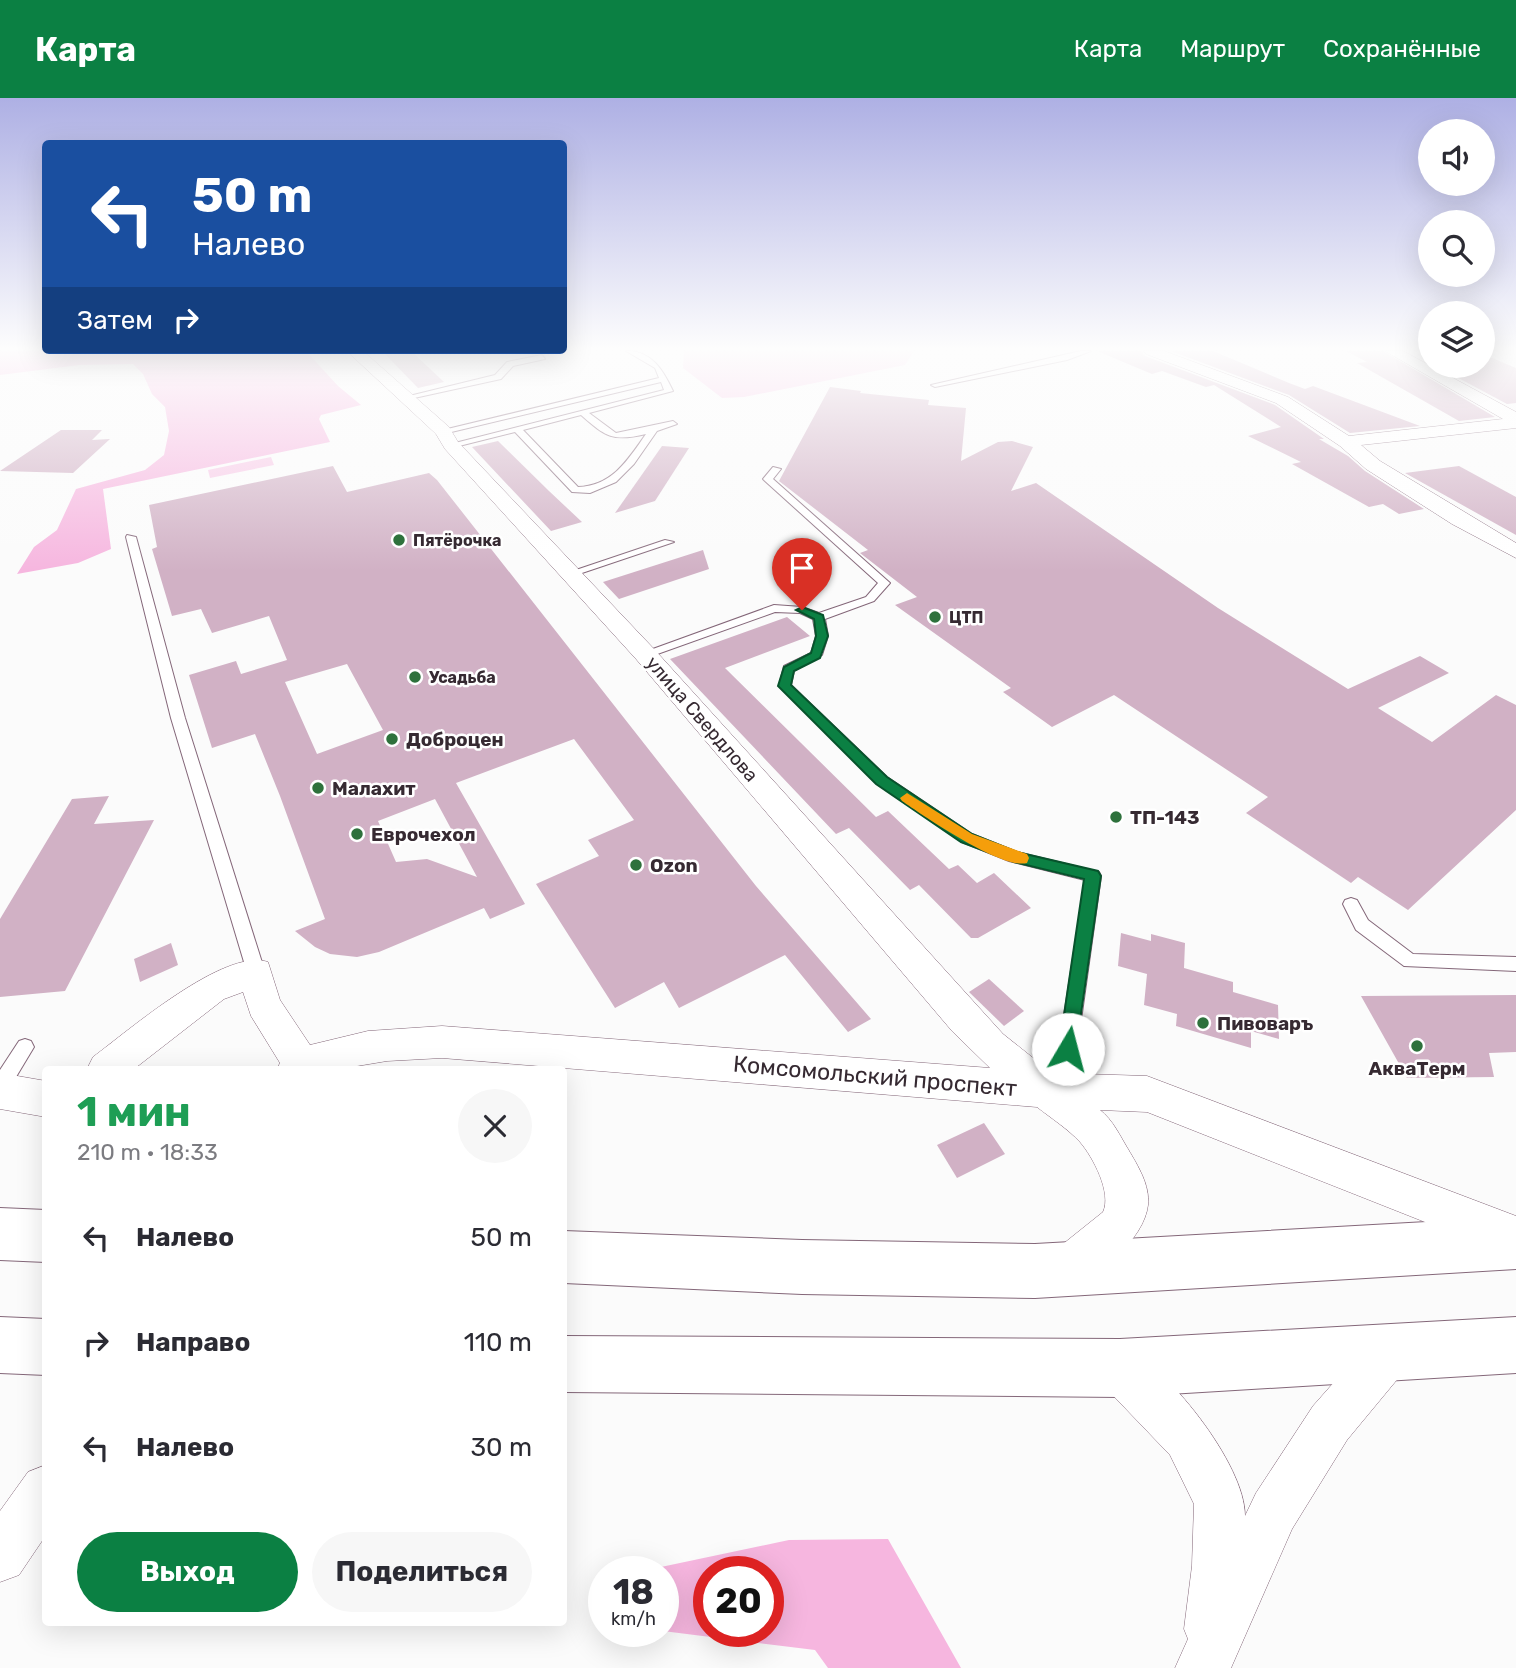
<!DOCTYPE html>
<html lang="ru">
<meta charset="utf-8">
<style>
:root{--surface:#fff;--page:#f7f7f7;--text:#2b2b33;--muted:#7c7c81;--accent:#0b8043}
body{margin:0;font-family:Rubik,sans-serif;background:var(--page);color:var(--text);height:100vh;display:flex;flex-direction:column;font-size:26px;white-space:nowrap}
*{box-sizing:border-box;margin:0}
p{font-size:23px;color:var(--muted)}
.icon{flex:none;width:38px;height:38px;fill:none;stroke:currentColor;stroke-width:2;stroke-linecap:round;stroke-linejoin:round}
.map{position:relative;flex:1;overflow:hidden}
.sheet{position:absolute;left:42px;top:968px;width:525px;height:560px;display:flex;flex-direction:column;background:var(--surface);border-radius:7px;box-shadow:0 7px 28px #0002}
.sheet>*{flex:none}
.hud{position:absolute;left:42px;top:42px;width:525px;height:214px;border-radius:7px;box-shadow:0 7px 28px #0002;background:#1a4fa0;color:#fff;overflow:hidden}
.buttons{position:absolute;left:1418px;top:21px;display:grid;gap:14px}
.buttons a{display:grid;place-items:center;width:77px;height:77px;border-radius:50%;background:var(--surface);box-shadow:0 7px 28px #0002;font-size:35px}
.speed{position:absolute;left:588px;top:1458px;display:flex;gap:14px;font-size:35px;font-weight:700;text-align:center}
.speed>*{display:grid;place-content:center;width:91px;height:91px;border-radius:50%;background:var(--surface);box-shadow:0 7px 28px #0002;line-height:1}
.speed small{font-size:18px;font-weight:400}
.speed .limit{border:10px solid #d22;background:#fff;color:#111}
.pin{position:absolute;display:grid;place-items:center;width:60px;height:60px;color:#fff;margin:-72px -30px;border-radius:50% 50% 50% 0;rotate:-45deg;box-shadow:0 0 7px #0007}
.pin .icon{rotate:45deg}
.me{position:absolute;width:77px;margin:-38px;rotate:8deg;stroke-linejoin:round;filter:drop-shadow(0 0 5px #0008)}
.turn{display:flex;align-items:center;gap:24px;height:147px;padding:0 35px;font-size:32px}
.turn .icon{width:91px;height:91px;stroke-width:2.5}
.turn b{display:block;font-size:49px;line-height:60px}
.then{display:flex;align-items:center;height:66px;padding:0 35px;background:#0003;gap:14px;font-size:26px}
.round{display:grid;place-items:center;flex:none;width:74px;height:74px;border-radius:37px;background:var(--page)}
.overview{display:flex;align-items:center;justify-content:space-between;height:119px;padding:0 35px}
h1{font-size:42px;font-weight:700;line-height:52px;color:#1e9e55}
.primary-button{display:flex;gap:14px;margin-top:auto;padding:14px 35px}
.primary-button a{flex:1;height:80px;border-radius:42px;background:var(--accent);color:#fff;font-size:28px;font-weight:700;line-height:80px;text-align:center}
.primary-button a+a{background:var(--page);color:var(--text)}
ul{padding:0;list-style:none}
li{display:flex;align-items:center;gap:21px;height:105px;padding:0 35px}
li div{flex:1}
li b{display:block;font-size:26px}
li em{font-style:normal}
header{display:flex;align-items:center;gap:42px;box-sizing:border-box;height:98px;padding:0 35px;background:var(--accent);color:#fff}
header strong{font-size:33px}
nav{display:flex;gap:38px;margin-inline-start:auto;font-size:24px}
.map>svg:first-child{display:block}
</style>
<header>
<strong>Карта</strong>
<nav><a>Карта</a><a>Маршрут</a><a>Сохранённые</a></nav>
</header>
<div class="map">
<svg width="1516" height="1570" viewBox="0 0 1516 1570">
<rect width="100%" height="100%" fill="#fbfbfb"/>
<g fill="#f7c8e6">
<polygon points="684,253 914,253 905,267 744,299 722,300 683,270"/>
<polygon points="271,359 274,367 210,380 208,372"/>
</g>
<g fill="#f6b6df" fill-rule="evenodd">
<polygon points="0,253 306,253 338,288 361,307 321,317 319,321 330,344 103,391 111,451 78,465 17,476 34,449 57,432 76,391 145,372 164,357 169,333 165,309 152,296 143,276 133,266 79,267 0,277"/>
<path d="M888,1441L961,1570H828L815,1552L663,1533V1474L642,1473L789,1442ZM709,1474H768V1533H709Z"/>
</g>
<g fill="#d1b1c5" fill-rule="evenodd">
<polygon points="382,253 411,253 444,284 418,290"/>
<polygon points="1097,253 1141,253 1145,258 1275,307 1324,341 1319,341 1348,358 1365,373 1424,411 1399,416 1383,406 1369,409 1292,366 1301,364 1248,338 1281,329 1214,287 1206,289 1162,273 1152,276"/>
<polygon points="1171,253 1213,253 1289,285 1305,291 1313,288 1420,328 1350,335 1289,297"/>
<polygon points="1346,253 1383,253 1495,319 1459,323 1357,265 1367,264"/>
<polygon points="1492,260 1516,270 1516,305 1507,306 1436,268 1482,268 1482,261"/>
<polygon points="830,289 861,293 860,295 929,302 928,307 966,310 961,363 998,344 1012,343 1033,349 1011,393 1036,385 1218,510 1348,591 1420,558 1449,575 1378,610 1432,644 1496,597 1516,607 1516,712 1408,812 1358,779 1351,785 1246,715 1268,699 1114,597 1052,629 1003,594 1011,590 895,507 917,499 860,455 868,452 779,383"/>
<polygon points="61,332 102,332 92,342 110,341 73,375 0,373"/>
<polygon points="498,343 549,393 582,424 551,433 472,349"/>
<polygon points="662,348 689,350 655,403 615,415"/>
<path d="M333,368L347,394L429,375L437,382L756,788L871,921L848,934L785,857L679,910L664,884L615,910L536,786L599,758L588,742L634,722L574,641L456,685L525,806L490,821L484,810L379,854L357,859L330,856L315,849L295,833L325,821L280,698L255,636L212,650L189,577L236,563L241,576L287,562L269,518L212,535L201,511L172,518L152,451L157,449L149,407ZM347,566L383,632L317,656L285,584ZM435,701L477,779L427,761L396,764L378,723Z"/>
<polygon points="1459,368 1516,399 1516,437 1405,375"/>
<polygon points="703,452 709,471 619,501 603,484"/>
<polygon points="787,519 810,538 725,570 876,719 888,713 949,771 958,767 977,785 994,775 1031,810 978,840 971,840 919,787 910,792 849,730 836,736 670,561"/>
<polygon points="109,698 94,726 154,722 65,893 0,899 0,821 72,701"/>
<polygon points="1121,835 1151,843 1151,836 1185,845 1184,870 1233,884 1233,894 1278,907 1279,941 1251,933 1251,950 1176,928 1177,916 1144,907 1147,876 1118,868"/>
<polygon points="171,845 178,867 140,884 134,861"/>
<polygon points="989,881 1024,913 1004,928 969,894"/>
<polygon points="1516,897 1516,954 1489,955 1494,979 1407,980 1361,898"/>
<polygon points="984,1025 1005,1056 957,1080 937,1047"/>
</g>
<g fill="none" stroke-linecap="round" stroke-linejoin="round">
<g stroke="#846779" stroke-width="2">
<g id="service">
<path d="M626,253C652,252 664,274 673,293L589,315L616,335L673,323L677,326L657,333L634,366L616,384L590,395L572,394L515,334L451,350L447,347L664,292L661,284L443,336L439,333L659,280L655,270ZM581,317C606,339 613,344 646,336C628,362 612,388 578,389L523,332Z"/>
<polygon points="1081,253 1091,253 1067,262 935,289 931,287"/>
<polygon points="542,257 545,261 513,268 501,281 405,302 401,300 495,277 507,264"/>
<polygon points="773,369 781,371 773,381 890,485 874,503 825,521 828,538 822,557 794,573 791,587 887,679 972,736 1017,754 1099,774 1101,778 1077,951 1053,997 1046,1000 1039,997 1037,991 1059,950 1085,782 1009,763 962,744 877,685 779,588 784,568 811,555 816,538 813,521 800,515 775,514 649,559 645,560 639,556 774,507 802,509 819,515 866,499 878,485 765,383 763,381"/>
<polygon points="127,437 136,439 185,620 265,874 262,879 256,881 250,879 247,874 171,620 126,439"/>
<polygon points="665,442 674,444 576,477 567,475"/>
<polygon points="1351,800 1357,802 1368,822 1413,856 1516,859 1516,873 1404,868 1356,832 1343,806 1345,802"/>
<polygon points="25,941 31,943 34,949 7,994 0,997 0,972 19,943"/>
</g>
</g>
<g stroke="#846779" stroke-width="1">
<g id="minor">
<path d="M347,253H363L449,329L458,344L654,551L1003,936L1052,975L1147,978L1516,1118V1160L1147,1014L1100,1012C1113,1022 1120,1038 1128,1051C1138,1068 1150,1087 1148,1107C1144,1142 1098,1178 1068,1191L1053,1184L1046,1169L1053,1154L1103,1114C1112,1095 1093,1059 1080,1044C1068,1031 1051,1020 1037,1009L442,960L387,963L339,971H277L280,965L251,918L243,894L224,901L134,971H87L93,959C128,933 225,849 268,864L280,902L310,947L368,933L442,928L990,970L952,933L636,561L445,351L436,336Z"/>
<polygon points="1144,253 1164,253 1288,299 1349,338 1503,321 1385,253 1403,253 1516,314 1516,330 1361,347 1380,363 1516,445 1516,460 1452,426 1366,371 1340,348 1276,305 1146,256"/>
<polygon points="0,975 46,983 46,1019 0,1011"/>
<path d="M1389,1233L1405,1240L1412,1256L1405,1272L1347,1342L1292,1431L1231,1570H1175L1188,1541L1184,1531L1192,1468L1194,1406L1170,1357L1103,1287L1097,1270L1103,1253L1120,1247C1165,1265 1246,1367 1245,1418L1256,1395L1313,1308L1373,1240Z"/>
<polygon points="46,1367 46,1437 19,1477 0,1484 0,1413 28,1374"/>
</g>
</g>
<g stroke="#846779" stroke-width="2">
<g id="primary">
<polygon points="0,1110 46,1112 46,1164 0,1162"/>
<polygon points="1516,1119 1516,1171 1035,1200 802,1196 564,1185 564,1133 802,1142 1035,1146"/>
<polygon points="0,1219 46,1221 46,1277 0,1275"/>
<polygon points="1516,1219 1516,1275 1120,1299 564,1294 564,1238 1120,1241"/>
</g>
</g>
<use href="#service" fill="#fff" fill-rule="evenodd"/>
<use href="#minor" fill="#fff" fill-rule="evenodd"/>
<use href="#primary" fill="#fff" fill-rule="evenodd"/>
</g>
<linearGradient id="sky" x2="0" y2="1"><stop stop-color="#aeb0e4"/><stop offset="0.53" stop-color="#fdfdfd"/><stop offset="1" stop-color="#fdfdfd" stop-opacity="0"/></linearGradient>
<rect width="1516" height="473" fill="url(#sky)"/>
<polygon fill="#0b8043" stroke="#07532c" stroke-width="2" points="802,509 823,517 828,538 820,560 794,573 791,587 887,679 972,736 1017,754 1098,773 1101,778 1075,957 1068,959 1062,957 1059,951 1084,781 1014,764 961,744 876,686 778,588 784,569 811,555 816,538 814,521 796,512"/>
<path fill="#f59e0b" d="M907,695L972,736L1027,756L1029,760L1027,765C1002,772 924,718 902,703L900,700Z"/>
<g fill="#2e713c" stroke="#fff" stroke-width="2.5">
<circle cx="399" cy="442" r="7"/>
<circle cx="935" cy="519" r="7"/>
<circle cx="415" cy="579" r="7"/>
<circle cx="392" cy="641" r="7"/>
<circle cx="318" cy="690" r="7"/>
<circle cx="1116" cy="719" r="7"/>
<circle cx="357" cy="736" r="7"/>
<circle cx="636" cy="767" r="7"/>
<circle cx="1203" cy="925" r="7"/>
<circle cx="1417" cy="948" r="7"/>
</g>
<g text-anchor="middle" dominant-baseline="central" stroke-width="5" stroke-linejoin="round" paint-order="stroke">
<g font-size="16" font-weight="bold" fill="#362a32" stroke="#fff" text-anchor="start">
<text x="413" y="442">Пятёрочка</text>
<text x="949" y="519">ЦТП</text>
<text x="429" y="579">Усадьба</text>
</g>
<g font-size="19" fill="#362a32" stroke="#fff">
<text transform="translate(702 621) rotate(49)">улица Свердлова</text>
</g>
<g font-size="19" font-weight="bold" fill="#362a32" stroke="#fff" text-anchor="start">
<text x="406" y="641">Доброцен</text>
<text x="332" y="690">Малахит</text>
<text x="1130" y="719">ТП-143</text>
<text x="371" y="736">Еврочехол</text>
<text x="650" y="767">Ozon</text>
<text x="1217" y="925">Пивоваръ</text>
<text x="1417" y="970" text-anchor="middle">АкваТерм</text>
</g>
<g font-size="23" fill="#362a32" stroke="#fff">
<text transform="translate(875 978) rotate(5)">Комсомольский проспект</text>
</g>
</g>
</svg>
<div class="buttons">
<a><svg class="icon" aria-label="sound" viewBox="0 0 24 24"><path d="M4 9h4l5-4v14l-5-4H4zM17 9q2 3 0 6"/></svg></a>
<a><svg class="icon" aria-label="search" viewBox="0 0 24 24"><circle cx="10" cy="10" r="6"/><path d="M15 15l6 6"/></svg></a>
<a><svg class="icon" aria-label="layers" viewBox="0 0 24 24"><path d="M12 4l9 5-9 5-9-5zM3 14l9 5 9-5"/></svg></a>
</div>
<div class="speed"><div>18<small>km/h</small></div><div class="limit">20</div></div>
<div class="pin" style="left:802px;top:512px;background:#d93025"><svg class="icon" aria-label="arrive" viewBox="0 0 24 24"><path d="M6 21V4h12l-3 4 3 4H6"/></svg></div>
<svg class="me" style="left:1068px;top:951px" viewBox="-20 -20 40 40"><circle r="19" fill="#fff"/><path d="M0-13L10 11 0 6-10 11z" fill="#0b8043"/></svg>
<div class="hud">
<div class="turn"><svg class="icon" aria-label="left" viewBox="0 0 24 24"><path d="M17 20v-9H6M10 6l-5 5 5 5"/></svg><div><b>50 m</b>Налево</div></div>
<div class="then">Затем<svg class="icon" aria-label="right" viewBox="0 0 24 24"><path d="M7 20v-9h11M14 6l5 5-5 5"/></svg></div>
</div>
<section class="sheet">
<div class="overview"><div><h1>1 мин</h1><p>210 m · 18:33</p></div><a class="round"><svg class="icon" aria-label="close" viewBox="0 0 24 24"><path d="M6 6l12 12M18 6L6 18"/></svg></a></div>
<ul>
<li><svg class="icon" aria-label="left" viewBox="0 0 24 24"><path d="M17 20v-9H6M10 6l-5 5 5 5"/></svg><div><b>Налево</b></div><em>50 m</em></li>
<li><svg class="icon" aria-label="right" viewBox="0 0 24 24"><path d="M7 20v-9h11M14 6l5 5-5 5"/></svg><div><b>Направо</b></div><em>110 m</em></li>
<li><svg class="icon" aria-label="left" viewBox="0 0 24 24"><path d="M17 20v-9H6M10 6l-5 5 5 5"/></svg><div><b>Налево</b></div><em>30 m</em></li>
</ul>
<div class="primary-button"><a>Выход</a><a>Поделиться</a></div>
</section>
</div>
